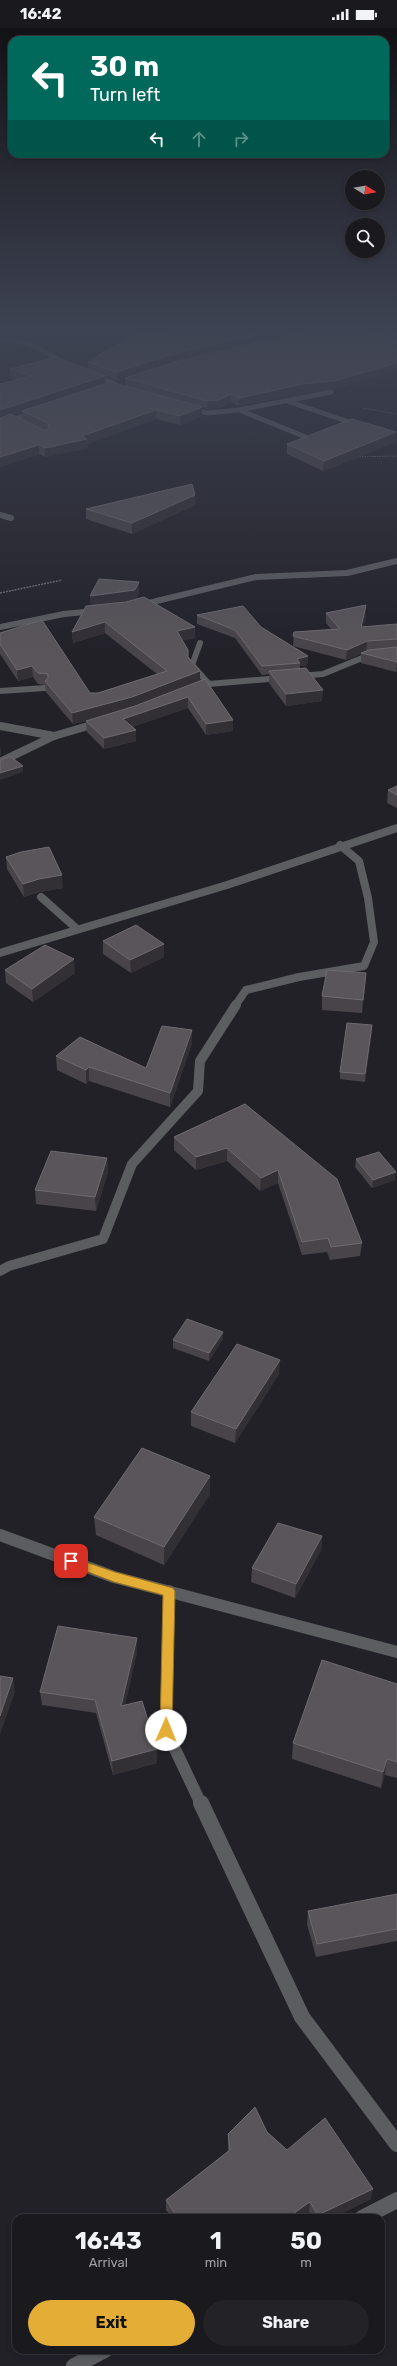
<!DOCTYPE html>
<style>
:root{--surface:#1a191e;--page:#232227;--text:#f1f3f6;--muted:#9fa0a4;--line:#38383c;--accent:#e4ad35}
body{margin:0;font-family:Rubik,sans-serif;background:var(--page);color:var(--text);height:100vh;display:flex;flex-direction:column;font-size:15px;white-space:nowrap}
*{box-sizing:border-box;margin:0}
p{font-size:13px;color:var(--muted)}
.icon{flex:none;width:22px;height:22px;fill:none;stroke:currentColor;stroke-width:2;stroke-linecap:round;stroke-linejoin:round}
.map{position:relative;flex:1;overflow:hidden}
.side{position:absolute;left:12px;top:2186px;width:373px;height:140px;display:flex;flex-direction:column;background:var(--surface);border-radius:12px;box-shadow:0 2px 6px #0003,0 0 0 1px var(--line)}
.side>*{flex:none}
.banner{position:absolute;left:8px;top:8px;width:381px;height:122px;border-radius:12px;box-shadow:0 2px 6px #0003,0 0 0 1px var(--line);background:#00695c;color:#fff;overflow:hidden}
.needle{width:26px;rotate:101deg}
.buttons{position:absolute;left:345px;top:142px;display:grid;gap:8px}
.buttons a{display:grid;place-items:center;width:40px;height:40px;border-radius:50%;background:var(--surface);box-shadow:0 2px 6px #0003,0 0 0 1px var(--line);font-size:20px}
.pin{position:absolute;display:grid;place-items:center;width:34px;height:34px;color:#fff;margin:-17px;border-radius:8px;box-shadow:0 2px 6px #0006}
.me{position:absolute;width:44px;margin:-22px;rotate:1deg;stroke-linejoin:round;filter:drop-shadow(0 0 3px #0008)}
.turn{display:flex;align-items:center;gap:14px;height:84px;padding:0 16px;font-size:18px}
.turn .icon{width:52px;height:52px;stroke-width:2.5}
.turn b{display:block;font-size:28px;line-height:34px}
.lanes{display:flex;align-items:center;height:38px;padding:0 16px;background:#0003;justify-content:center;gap:20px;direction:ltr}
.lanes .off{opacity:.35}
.eta{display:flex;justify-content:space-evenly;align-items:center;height:68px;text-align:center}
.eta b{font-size:24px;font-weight:700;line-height:28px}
.action{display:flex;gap:8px;margin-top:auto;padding:8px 16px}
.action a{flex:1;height:46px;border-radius:24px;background:var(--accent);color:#111;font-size:16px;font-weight:700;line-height:46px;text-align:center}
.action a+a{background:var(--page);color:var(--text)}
.status{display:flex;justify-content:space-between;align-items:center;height:28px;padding:0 20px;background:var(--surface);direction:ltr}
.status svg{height:11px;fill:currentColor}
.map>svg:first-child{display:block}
</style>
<div class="status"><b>16:42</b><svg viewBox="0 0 49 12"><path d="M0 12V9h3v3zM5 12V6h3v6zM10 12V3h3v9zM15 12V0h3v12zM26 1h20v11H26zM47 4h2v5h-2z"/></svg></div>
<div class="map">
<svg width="397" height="2338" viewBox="0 0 397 2338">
<rect width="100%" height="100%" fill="#222128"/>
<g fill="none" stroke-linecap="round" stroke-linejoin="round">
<g stroke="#6c6b71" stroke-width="1" stroke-dasharray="1.5 1" stroke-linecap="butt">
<polyline points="363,380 397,386"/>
<polyline points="352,429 397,428"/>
</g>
<polyline stroke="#6c6b71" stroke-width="1.5" stroke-dasharray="2 1" stroke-linecap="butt" points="0,565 62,552"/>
<g stroke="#5b5d60" stroke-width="5">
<path d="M0,312C24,309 46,325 66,336"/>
<polyline points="94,348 114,355 113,359 120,361"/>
<polyline points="287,373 352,395 346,398"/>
<polyline points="189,380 207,385 239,382 331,364"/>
<polyline points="239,382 313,412 318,410"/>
<polyline points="0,395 35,385"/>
</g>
<g stroke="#5b5d60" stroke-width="6">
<polyline points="0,487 11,490"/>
<polyline points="140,577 256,549 347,545 397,533"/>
<polyline points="0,599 64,586 95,583"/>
<polyline points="200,615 192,637 209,656"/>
<polyline points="299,648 323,646 367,628 397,625"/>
<polyline points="196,661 209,656 281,650"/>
<polyline points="0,663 45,660"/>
<polyline points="0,698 5,699"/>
<polyline points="85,699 98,695"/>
</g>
<g stroke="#5b5d60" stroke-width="8">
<polyline points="0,698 54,708"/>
<polyline points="0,734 54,708 88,698"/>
<polyline points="41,869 77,901"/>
<polyline points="0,925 227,857 397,800"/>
<polyline points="235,978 246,962 299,949 364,938 374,914 368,870 359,833 340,817"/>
</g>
<polyline stroke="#5b5d60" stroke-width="10" points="0,1243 9,1238 103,1211 132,1136 198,1063 200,1033 236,977"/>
<g stroke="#5b5d60" stroke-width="12">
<polyline points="0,1507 114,1549 397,1624"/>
<polyline points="169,1563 166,1702 201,1776"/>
</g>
<g stroke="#5b5d60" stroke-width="16">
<polyline points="201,1775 302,1989 397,2116"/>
<polyline points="362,2190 397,2172"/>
<polyline points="74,2338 105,2322"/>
</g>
</g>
<g fill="#48444a" fill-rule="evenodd">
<path d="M364,302H397V342L333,361L303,365L239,378L231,374L219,380L207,381L202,379V388L181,397L156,391L87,416L88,420L45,429L39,426L0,439V356L17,352L11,350L10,341H88V334H173L117,352L105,348V356L125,358V350L377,308ZM22,384V392L12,387Z"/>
<polygon points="396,414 323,443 287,426 287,416"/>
<polygon points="195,467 195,477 132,506 86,491 86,481"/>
<polygon points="139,565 136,571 195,599 195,610 183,612 188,629 200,654 233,692 233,703 206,707 188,680 132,699 136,702 136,713 104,721 87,704 86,693 93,691 73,696 46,664 45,657 38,656 33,649 18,653 0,626 0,605 90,665 98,665 157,646 105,605 73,615 72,604 91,577 90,568"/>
<polygon points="366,577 366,587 363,599 397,596 397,643 396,644 361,635 361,626 346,632 293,618 294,604 331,601 326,595 326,585"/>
<polygon points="197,587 261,599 308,628 307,637 300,638 300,641 322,673 286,678 269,655 269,646 262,647 235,610 197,596"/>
<polygon points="397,758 397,780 387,775 388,762"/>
<polygon points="6,829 63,860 40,864 24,869 7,841"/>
<polygon points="103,913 164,916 164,929 131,945 103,926"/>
<polygon points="5,942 75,945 33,974 6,955"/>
<polygon points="365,959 362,985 322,982 322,968"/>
<polygon points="372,997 365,1054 340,1051 340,1044"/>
<polygon points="192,1015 170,1079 89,1053 86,1056 57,1042 56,1028 146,1040"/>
<polygon points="245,1076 362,1215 360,1228 330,1232 327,1224 302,1227 278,1155 260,1163 227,1133 196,1142 174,1122 174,1109"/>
<polygon points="107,1130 108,1144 96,1183 36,1176 35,1162"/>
<polygon points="356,1131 395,1152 372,1160 355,1139"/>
<polygon points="223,1304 223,1311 209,1333 173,1320 173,1312"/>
<polygon points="279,1346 235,1415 191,1398 191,1384"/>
<polygon points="210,1448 210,1466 164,1537 96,1507 94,1489"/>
<polygon points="322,1508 321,1522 295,1570 251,1554 252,1540"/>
<polygon points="137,1624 125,1677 157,1721 157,1735 113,1747 96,1685 42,1677 40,1664"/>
<polygon points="397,1656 397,1750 385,1747 381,1760 292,1731 293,1715"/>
<polygon points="397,1866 397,1913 316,1929 307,1896 308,1883"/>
<polygon points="267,2104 287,2122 371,2171 332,2190 312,2190 309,2184 300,2190 172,2190 166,2182 166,2172 228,2123 228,2106"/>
</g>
<g fill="#322f35">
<polygon points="277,302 309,302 173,334 117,352 117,344 173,326"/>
<polygon points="397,335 397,342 333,361 303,365 239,378 239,370"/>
<polygon points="105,348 105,356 22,383 22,384 0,391 0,382"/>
<polygon points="231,366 231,374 219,380 207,381 207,373"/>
<polygon points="202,379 202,388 181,397 180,388"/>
<polygon points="156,382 156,391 87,416 88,420 45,429 45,420 82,408"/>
<polygon points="396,404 396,414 323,443 324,433"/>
<polygon points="39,417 39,426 0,439 0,429"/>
<polygon points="195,467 195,477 132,506 132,495"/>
<polygon points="139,554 139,565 136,573 91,579 90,568"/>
<polygon points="366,577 366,587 361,609 361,599"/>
<polygon points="105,594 105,605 73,615 72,604"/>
<polygon points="195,599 195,610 177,614 177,603"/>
<polygon points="367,613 366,624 346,632 347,622"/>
<polygon points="308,628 307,637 300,638 300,635 297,631"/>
<polygon points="397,634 397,643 396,644"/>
<polygon points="32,638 33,649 18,653 17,642"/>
<polygon points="200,643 200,654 133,681 73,696 72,685"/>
<polygon points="323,662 322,673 286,678 286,666"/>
<polygon points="188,669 188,680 124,702 123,691"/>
<polygon points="233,692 233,703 206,707 206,696"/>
<polygon points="136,702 136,713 104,721 104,710"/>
<polygon points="1,720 1,727 0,728 0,721"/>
<polygon points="23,738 23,744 0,752 0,745"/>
<polygon points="62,847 63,860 40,864 24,869 23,856 39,851"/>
<polygon points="164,916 164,929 131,945 130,932"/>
<polygon points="74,931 75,945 33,974 32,961"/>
<polygon points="366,945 365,959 362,985 363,972"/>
<polygon points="372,997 372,1005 365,1054 365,1046"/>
<polygon points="192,1002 192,1015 170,1079 170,1065"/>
<polygon points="89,1039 89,1053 86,1056 86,1042"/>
<polygon points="227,1120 227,1133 196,1142 196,1129"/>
<polygon points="107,1130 108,1144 96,1183 95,1169"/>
<polygon points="278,1142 278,1155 260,1163 261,1150"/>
<polygon points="396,1144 395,1152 372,1160 373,1152"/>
<polygon points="223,1304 223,1311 209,1333 209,1325"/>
<polygon points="280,1332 279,1346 235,1415 236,1401"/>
<polygon points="210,1448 210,1466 164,1537 164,1519"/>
<polygon points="322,1508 321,1522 295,1570 296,1556"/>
<polygon points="137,1610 137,1624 122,1692 121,1678"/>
<polygon points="13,1650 15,1664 0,1707 0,1688"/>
<polygon points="157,1721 157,1735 113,1747 112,1733"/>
<polygon points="387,1731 385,1747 381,1760 383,1744"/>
<polygon points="373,2161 371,2171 332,2190 317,2190 318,2187"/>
<polygon points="310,2174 309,2184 300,2190 287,2190"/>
</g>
<g fill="#59555a" stroke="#6e6a70">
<polygon points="168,302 277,302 173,326 117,344 88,334 137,304 159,307"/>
<polygon points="311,302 362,302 376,308 381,306 380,302 397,302 397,335 334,353 303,356 239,370 231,366 219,372 207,373 125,350 175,334"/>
<polygon points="56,329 105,348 0,382 0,356 32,348 10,341"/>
<polygon points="111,354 202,379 180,388 156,382 82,408 87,411 45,420 39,417 0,429 0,390 11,386 46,403 49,399 48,395 22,383"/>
<polygon points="352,391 396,404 324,433 287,416"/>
<polygon points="192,456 195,467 132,495 86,481"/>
<polygon points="99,551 139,554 135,562 90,568"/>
<polygon points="144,569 195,599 177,603 188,622 188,629 200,643 132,669 72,685 45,653 48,650 48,646 38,645 32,638 17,642 0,616 0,605 42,592 90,665 98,665 167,643 105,594 72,604 86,578 126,574"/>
<polygon points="366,577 361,599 397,596 397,611 367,613 347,622 293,608 294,604 340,601 326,585"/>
<polygon points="243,578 261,599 308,628 297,631 300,635 262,638 235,602 197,587"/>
<polygon points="397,619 397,634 361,625 369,622"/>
<polygon points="306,640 323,662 286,666 269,643"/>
<polygon points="205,651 233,692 206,696 188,669 123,691 136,702 104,710 86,693 135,678"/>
<polygon points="10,728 23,738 0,745 0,732 1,732"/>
<polygon points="397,758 397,767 388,762"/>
<polygon points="49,819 62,847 39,851 23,856 6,829 21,824"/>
<polygon points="136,897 164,916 130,932 103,913"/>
<polygon points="45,917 74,931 32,961 5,942"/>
<polygon points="327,942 366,945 363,972 322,968"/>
<polygon points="347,995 372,997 365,1046 340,1044"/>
<polygon points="162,998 192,1002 170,1065 89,1039 86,1042 56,1028 80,1009 146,1040"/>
<polygon points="245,1076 337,1151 362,1215 331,1219 328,1210 302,1214 278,1142 261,1150 227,1120 196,1129 174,1109"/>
<polygon points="51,1123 107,1130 95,1169 35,1162"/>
<polygon points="379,1124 396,1144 373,1152 356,1131"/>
<polygon points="187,1291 223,1304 209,1325 173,1312"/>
<polygon points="237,1316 280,1332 236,1401 191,1384"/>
<polygon points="142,1420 210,1448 164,1519 94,1489"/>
<polygon points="278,1495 322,1508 296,1556 252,1540"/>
<polygon points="58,1598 137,1610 121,1678 142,1673 157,1721 112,1733 95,1672 40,1664"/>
<polygon points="322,1632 397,1656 397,1734 387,1731 383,1744 293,1715"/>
<polygon points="0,1648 13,1650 0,1688"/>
<polygon points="397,1866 397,1901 317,1916 308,1883"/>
<polygon points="255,2079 267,2104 287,2122 325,2090 373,2161 318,2187 310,2174 287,2190 178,2190 166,2172 230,2122 228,2106"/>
</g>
<linearGradient id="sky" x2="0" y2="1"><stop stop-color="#131216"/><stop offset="0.48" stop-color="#3e4353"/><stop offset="1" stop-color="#3e4353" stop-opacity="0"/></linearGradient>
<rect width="397" height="629" fill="url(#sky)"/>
<polygon fill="#e4ad35" stroke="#947022" points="71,1529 115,1544 173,1560 175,1563 172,1702 171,1706 162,1706 160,1702 163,1567 114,1554 67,1536 67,1530"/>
</svg>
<div class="buttons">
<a><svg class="needle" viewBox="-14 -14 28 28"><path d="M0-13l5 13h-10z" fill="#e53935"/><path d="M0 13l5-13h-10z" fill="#9fa0a4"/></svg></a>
<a><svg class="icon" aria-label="search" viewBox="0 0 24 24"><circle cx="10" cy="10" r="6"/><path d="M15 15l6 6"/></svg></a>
</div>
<div class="pin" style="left:71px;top:1533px;background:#d93025"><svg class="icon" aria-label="arrive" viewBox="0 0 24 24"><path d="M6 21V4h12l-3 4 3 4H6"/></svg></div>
<svg class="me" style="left:166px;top:1702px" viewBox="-20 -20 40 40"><circle r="19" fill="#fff"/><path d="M0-13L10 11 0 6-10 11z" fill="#e4ad35"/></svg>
<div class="banner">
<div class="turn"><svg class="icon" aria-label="left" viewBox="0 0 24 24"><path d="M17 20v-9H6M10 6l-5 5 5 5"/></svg><div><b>30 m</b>Turn left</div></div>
<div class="lanes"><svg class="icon" aria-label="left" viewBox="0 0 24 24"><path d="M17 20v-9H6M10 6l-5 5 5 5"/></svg><svg class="icon off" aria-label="ahead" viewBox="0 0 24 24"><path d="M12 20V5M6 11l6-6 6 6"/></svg><svg class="icon off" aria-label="right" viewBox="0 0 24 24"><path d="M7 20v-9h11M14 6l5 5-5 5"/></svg></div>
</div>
<section class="side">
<div class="eta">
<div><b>16:43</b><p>Arrival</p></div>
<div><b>1</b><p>min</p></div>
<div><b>50</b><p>m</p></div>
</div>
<div class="action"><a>Exit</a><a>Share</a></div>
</section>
</div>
